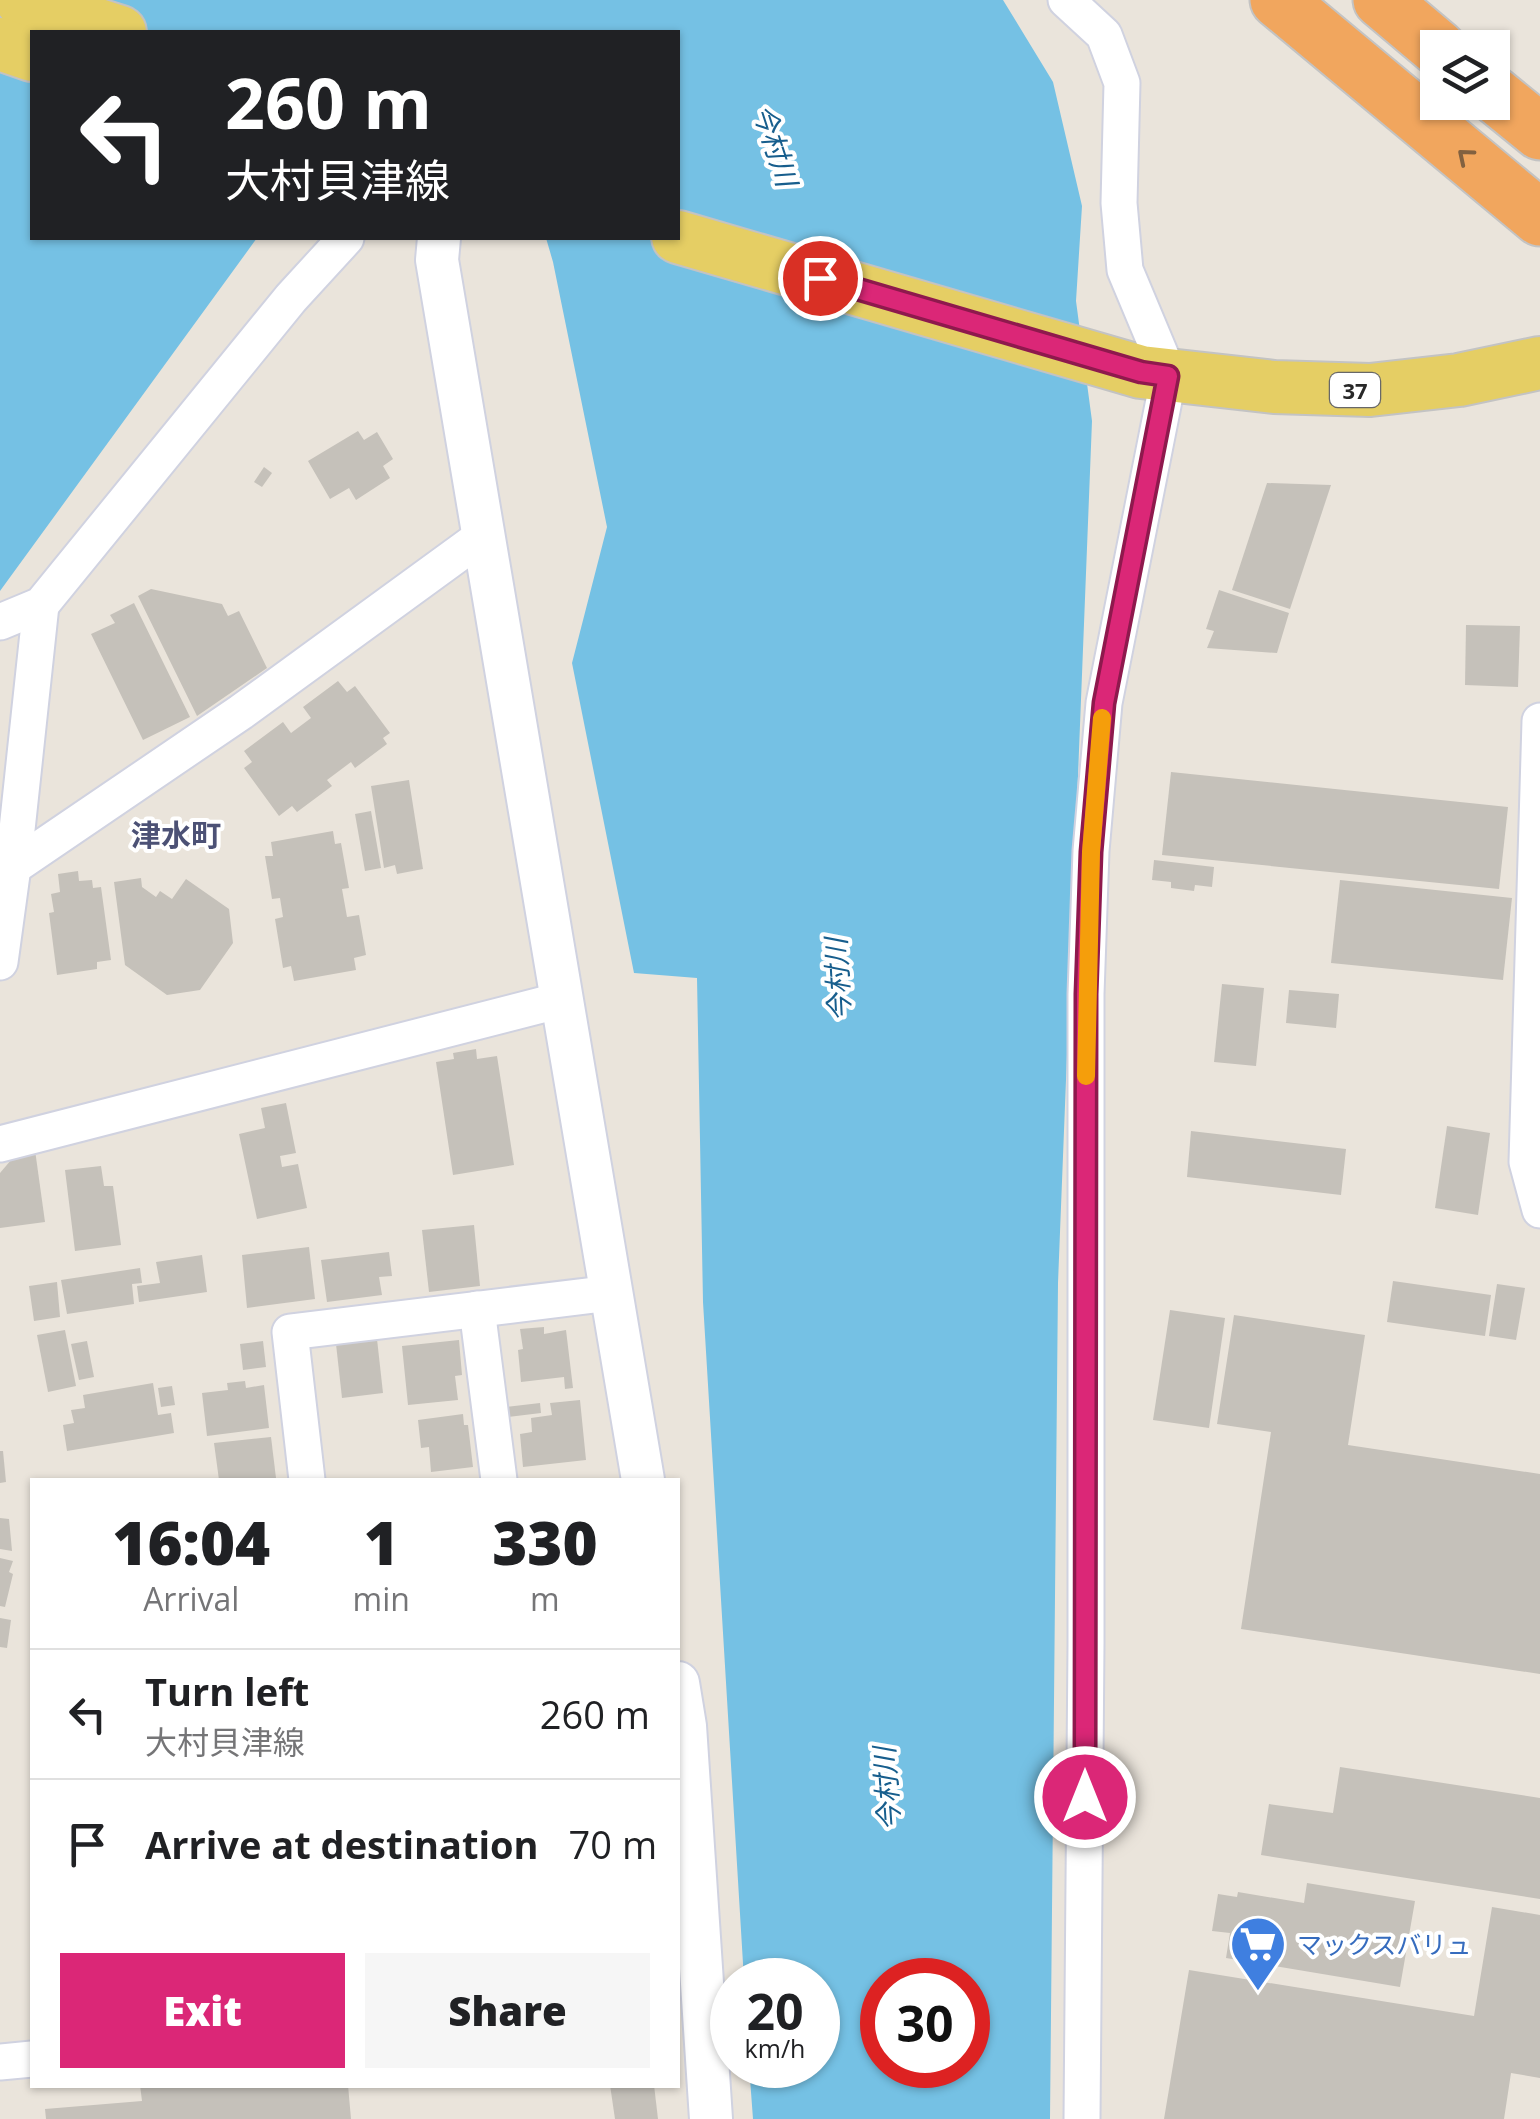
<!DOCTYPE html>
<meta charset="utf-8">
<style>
:root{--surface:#fff;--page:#f6f6f6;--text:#202124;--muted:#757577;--line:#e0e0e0;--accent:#db2777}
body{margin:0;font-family:"Open Sans","Noto Sans JP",sans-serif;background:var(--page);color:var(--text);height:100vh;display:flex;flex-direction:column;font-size:38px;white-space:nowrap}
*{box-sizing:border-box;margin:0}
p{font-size:32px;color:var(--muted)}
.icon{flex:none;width:55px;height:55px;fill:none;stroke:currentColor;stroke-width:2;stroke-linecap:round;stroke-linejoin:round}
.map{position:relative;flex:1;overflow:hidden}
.drawer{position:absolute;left:30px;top:1478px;width:650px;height:610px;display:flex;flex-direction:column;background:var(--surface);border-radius:0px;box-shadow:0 2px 8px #0004}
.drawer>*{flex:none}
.hud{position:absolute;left:30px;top:30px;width:650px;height:210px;border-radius:0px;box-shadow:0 2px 8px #0004;background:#202124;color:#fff;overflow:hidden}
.fabs{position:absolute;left:1420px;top:30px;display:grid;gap:20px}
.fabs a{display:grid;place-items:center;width:90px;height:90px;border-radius:0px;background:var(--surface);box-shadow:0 2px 8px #0004;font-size:50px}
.speed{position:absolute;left:710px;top:1958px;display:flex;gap:20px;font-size:50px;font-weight:700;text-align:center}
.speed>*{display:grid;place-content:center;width:130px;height:130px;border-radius:50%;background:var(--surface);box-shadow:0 2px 8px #0004;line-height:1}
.speed small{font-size:25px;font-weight:400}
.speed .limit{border:15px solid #d22;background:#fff;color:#111}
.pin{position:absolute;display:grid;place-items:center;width:85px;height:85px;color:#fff;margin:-42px;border:5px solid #fff;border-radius:50%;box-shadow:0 2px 10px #0007}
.me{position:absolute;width:110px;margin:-55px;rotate:0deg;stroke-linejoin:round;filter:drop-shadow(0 0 8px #0008)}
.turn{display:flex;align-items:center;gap:35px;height:210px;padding:0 30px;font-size:45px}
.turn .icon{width:130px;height:130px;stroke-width:2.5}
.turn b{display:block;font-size:70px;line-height:85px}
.eta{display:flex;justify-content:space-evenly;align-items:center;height:170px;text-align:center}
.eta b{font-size:60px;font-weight:800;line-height:70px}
.primary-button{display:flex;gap:20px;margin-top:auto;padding:20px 30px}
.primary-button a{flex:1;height:115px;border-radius:0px;background:var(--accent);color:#fff;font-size:40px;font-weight:800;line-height:115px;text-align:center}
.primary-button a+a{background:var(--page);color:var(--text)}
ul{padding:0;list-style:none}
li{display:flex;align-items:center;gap:30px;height:130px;padding:0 30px;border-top:2px solid var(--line)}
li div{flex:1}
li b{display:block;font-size:38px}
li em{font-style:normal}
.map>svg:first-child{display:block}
</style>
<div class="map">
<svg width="1540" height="2119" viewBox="0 0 1540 2119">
<rect width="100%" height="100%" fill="#eae4db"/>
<path fill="#75c1e4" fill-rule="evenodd" d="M0,0H1003L1053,82L1082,206L1076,301L1092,421L1058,1283L1050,2119H753L749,2065H818V1980H744L703,1302L697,978L634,973L572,663L607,527L553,262L546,238H678V32H32V238H257L0,591ZM882,1980H968V2065H882Z"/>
<g fill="#c5c1ba">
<polygon points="358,431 364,440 377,432 393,459 383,466 390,478 356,500 349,488 330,499 308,461"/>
<polygon points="264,467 272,473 262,487 254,482"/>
<polygon points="1267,483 1331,485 1290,609 1232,590"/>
<polygon points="151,589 222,604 228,616 239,611 267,668 197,716 138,596"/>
<polygon points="1219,590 1289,613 1277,653 1207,648 1214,631 1206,629"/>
<polygon points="134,603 190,717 143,740 91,634 115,623 110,615"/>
<polygon points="1466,625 1520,626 1518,687 1465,685"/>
<polygon points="338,681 347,692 355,686 390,733 383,738 387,744 355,768 351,762 327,780 332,786 297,812 292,806 279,816 244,768 252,762 244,751 283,722 291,733 311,718 303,707"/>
<polygon points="1171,772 1508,807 1499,889 1162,855"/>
<polygon points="409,780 423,869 397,874 395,865 384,868 371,786"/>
<polygon points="371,811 381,868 365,871 355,814"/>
<polygon points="333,831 335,844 341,843 349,888 342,889 347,917 359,915 366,955 354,958 356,970 294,981 291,966 283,968 275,919 283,917 280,898 272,899 265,856 273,856 271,842"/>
<polygon points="1154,860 1214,867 1212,887 1195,885 1194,891 1171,888 1171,882 1152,880"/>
<polygon points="78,871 79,881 92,880 93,888 101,887 111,960 97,962 97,969 57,975 49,913 54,912 51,894 60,892 58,874"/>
<polygon points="141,878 142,887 156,897 160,891 172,899 186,879 229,909 233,943 200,990 167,995 125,965 114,882"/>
<polygon points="1340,880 1512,898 1503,980 1331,963"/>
<polygon points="1222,984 1264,988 1256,1066 1214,1062"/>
<polygon points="1289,990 1339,994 1336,1028 1286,1023"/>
<polygon points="476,1049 477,1059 497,1056 514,1165 453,1175 436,1062 454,1059 453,1053"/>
<polygon points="286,1103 296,1153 280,1156 282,1167 298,1164 307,1208 257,1219 239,1134 265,1128 261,1108"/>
<polygon points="1447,1126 1490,1133 1478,1215 1435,1208"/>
<polygon points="1191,1131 1346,1149 1341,1195 1187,1177"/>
<polygon points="35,1150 45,1222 0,1228 0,1173 17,1153"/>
<polygon points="101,1166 104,1186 113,1186 121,1245 75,1251 65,1170"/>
<polygon points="474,1225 480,1286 429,1292 422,1230"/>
<polygon points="309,1247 315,1299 247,1308 242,1255"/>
<polygon points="389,1252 392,1276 379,1277 382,1295 327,1302 321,1260"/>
<polygon points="202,1255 207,1292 139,1302 137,1286 160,1283 156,1262"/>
<polygon points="140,1268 142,1283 132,1284 134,1304 67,1314 61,1280"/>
<polygon points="1393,1281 1491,1295 1485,1336 1387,1322"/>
<polygon points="57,1282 60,1317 34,1321 29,1286"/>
<polygon points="1497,1284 1525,1288 1516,1340 1489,1336"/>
<polygon points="1170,1310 1225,1318 1209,1428 1153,1420"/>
<polygon points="1234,1315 1365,1335 1348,1445 1540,1474 1540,1674 1241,1629 1271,1432 1217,1424"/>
<polygon points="544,1327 544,1334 566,1330 573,1388 565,1389 564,1377 521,1382 518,1350 523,1349 520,1329"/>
<polygon points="65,1330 76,1386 48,1392 37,1335"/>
<polygon points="377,1339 383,1393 342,1398 336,1344"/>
<polygon points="459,1340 462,1375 455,1376 458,1400 408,1405 402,1346"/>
<polygon points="87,1341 94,1377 79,1380 71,1344"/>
<polygon points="263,1341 266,1367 243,1370 240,1344"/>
<polygon points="245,1381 246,1388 264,1385 269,1428 207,1436 202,1393 228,1390 227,1383"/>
<polygon points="153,1383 158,1415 171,1413 174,1433 67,1451 63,1425 74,1423 71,1410 85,1408 83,1395"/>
<polygon points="172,1386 175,1405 161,1407 158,1388"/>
<polygon points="580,1400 586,1460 523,1467 520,1434 532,1432 531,1418 552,1415 550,1403"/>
<polygon points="540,1403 541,1413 507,1417 506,1407"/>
<polygon points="463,1414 464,1425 468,1425 473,1467 431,1472 429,1447 421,1448 418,1420"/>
<polygon points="271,1437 276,1478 219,1480 214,1443"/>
<polygon points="0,1451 3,1451 6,1482 0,1483"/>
<polygon points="0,1518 9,1519 12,1551 0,1549"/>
<polygon points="0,1558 13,1561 9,1572 13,1574 5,1607 0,1606"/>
<polygon points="0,1618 11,1620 7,1648 0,1647"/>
<polygon points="1340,1767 1540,1798 1540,1899 1261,1855 1269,1804 1333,1813"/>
<polygon points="1307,1883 1415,1901 1400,1987 1226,1958 1230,1933 1212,1931 1218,1894 1237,1897 1238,1892 1304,1903"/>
<polygon points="1492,1907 1540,1915 1540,2078 1511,2073 1504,2119 1164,2119 1189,1970 1474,2016"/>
<polygon points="140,2085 348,2085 351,2119 46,2119 45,2109 142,2101"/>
<polygon points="610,2085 654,2085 658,2119 615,2119"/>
</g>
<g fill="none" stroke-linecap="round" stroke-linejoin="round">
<g stroke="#d0d2e0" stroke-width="39">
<g id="minor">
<polyline points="1066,0 1104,35 1122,83 1119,203 1125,270 1169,375 1104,703 1091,851 1086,994 1086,1644 1082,2119"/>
<polyline points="0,622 41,605 291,298 346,238"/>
<polyline points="1540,721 1527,1162 1540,1210"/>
<polyline points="13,867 241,712 484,535"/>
<polyline points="0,962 13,867 41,605"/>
<polyline points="0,1144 561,1000"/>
<polyline points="477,1309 499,1480"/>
<polyline points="307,1480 290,1332 611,1293"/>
<polyline points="0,2062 32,2059"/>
</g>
</g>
<g stroke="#d0d2e0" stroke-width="46">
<g id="tertiary">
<polyline points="439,238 437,260 643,1480"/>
<polyline points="678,1683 685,1726 711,2119"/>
</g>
</g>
<g stroke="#c3c3c3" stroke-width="56">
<g id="primary">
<polyline points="21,0 120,32"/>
<polyline points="0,44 32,55"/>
<polyline points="678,237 1141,372 1274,387 1370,390 1459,380 1540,363"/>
</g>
</g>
<g stroke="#c3c3c3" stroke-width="59">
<g id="motorway">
<polyline points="1278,0 1540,218"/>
<polyline points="1381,0 1438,48"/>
<polyline points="1492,93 1540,132"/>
</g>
</g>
<use href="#minor" stroke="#fff" stroke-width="35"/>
<use href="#tertiary" stroke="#fff" stroke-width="42"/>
<use href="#primary" stroke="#e5ce64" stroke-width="52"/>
<use href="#motorway" stroke="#f1a65e" stroke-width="55"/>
</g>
<defs><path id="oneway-chevron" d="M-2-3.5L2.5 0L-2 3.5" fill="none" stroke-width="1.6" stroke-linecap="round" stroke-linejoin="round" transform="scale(2.5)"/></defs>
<use stroke="#826140" href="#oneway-chevron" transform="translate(1465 156) rotate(-140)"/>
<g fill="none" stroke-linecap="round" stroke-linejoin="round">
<g stroke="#8e194d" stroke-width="25">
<polyline id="route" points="820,278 1141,372 1168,376 1104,703 1091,852 1086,994 1085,1797"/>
</g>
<use href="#route" stroke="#db2777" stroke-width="18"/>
<polyline stroke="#f59e0b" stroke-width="18" points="1086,1076 1091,852 1102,718"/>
</g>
<defs>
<g id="supermarket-pin" transform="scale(2.875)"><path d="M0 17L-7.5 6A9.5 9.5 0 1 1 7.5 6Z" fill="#3f7fe0" stroke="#fff"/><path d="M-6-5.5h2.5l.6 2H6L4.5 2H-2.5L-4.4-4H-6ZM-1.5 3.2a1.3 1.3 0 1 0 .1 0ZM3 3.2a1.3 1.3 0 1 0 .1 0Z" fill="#fff"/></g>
</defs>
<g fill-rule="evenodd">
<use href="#supermarket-pin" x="1258" y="1944"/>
</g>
<g text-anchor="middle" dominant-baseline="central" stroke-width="8" stroke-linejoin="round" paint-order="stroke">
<rect fill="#fff" stroke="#686868" stroke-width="2.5" x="1330" y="373" width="50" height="34" rx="8"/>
<g font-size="22" font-weight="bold" fill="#282828">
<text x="1355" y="390">37</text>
</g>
<g font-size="25" fill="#366cbe" stroke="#fff" text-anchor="start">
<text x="1297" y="1944">マックスバリュ</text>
</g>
<g font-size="28" font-style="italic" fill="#175e8d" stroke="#fff">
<text transform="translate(776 145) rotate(72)">今村川</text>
<text transform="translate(837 980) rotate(-93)">今村川</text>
<text transform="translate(886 1789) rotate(-94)">今村川</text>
</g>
<g font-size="30" font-weight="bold" fill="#4c5175" stroke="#fff">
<text x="176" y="834">津水町</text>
</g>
</g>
</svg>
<div class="fabs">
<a><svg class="icon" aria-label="layers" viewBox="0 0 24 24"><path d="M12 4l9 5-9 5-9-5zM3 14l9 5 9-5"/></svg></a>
</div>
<div class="speed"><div>20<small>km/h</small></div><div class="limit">30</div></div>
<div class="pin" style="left:820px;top:278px;background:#d93025"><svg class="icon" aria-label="arrive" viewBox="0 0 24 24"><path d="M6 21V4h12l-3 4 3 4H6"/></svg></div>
<svg class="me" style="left:1085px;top:1797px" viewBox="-20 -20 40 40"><circle r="17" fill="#db2777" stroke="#fff" stroke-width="3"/><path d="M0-11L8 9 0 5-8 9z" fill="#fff"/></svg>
<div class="hud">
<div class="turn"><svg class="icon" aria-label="left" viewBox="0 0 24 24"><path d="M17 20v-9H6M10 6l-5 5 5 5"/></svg><div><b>260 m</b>大村貝津線</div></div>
</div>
<section class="drawer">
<div class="eta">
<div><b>16:04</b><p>Arrival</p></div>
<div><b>1</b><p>min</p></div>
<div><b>330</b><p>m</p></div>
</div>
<ul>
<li><svg class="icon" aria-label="left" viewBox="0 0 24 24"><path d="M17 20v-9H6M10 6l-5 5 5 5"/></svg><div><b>Turn left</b><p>大村貝津線</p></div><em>260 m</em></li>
<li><svg class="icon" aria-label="arrive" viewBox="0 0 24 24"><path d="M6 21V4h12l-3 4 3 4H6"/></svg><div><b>Arrive at destination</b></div><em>70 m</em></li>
</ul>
<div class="primary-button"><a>Exit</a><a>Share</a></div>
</section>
</div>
